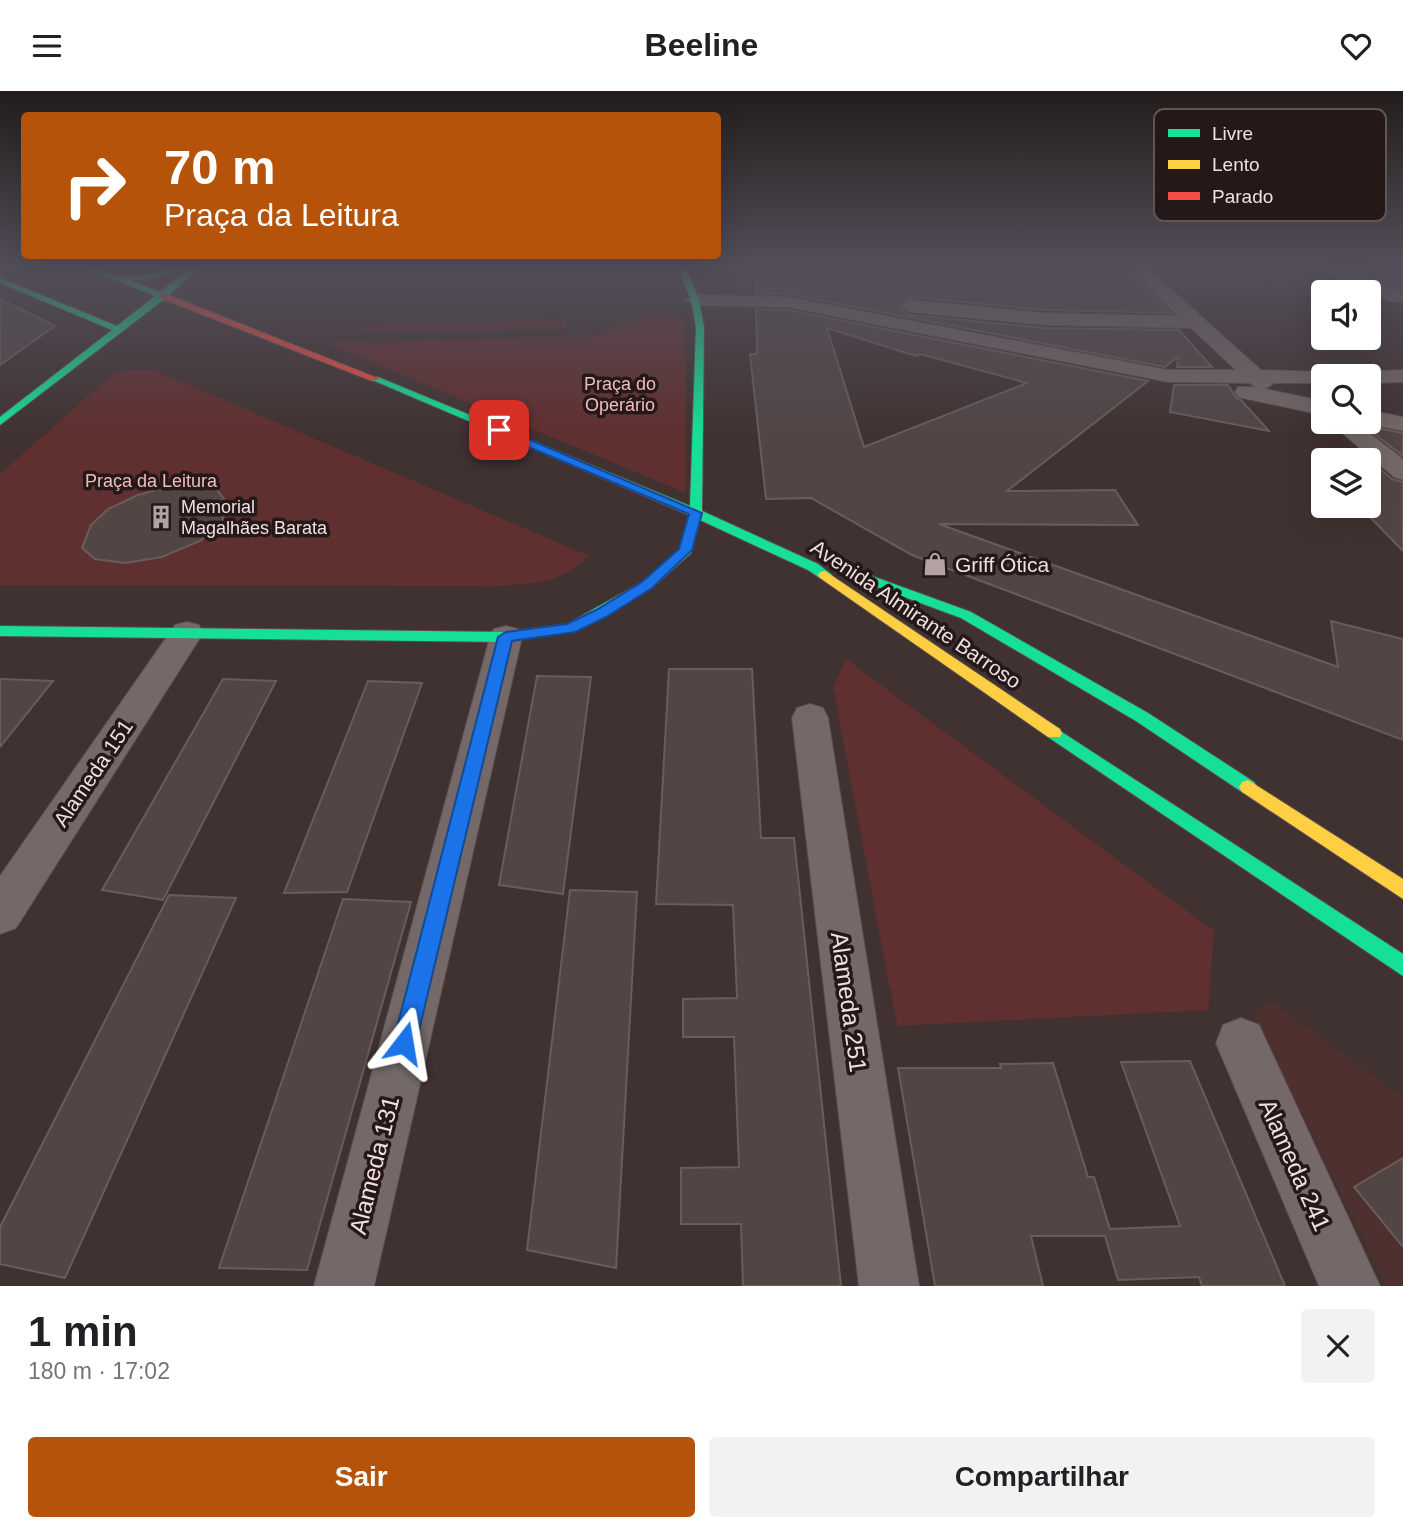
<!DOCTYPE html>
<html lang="pt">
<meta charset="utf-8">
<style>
:root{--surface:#fff;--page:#f2f2f2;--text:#202124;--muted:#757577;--accent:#b45309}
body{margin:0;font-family:Helvetica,sans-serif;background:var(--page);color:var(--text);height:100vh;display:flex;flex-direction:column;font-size:26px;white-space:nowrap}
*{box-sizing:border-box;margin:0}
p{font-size:23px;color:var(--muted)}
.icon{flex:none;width:38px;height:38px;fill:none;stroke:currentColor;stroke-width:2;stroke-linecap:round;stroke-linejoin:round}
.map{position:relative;height:1195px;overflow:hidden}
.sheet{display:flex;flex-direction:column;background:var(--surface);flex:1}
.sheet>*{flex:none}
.banner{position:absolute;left:21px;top:21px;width:700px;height:147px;border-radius:7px;box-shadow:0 7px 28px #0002;background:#b45309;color:#fff;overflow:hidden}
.controls{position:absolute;left:1311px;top:189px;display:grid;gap:14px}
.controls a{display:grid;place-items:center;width:70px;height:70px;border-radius:7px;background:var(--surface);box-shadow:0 7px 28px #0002;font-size:35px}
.pin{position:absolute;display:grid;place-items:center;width:60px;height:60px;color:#fff;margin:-30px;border-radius:14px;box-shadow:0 4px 10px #0006}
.me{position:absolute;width:77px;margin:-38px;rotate:14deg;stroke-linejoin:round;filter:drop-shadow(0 0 5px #0008)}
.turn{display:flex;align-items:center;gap:24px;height:147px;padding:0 28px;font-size:32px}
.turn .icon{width:91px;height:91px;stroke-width:2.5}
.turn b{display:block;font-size:49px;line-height:60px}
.round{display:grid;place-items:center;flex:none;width:74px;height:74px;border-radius:7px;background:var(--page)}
.headline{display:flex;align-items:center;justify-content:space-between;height:119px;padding:0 28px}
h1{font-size:42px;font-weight:800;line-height:52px}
.primary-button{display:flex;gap:14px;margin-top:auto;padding:14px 28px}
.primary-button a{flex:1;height:80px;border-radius:7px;background:var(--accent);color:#fff;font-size:28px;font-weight:800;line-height:80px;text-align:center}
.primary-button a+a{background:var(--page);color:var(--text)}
header{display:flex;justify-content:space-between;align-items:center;height:91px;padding:0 28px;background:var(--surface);font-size:32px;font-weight:800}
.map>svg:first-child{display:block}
</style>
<header><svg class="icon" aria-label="menu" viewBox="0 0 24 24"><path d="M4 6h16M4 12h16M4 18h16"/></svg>Beeline<svg class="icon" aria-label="heart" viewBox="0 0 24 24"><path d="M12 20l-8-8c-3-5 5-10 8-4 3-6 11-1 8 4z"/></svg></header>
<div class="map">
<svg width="1403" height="1195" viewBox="0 0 1403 1195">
<rect width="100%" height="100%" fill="#403231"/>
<polygon fill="#4e302f" points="1270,909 1403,1007 1403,1195 1386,1195 1253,923"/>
<g fill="#602f2f">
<polygon points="669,223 685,229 686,402 325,252 589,246 636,228"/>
<polygon points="566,228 568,238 361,241 369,235"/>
<path d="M154,279L589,465C558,494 538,491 499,495L0,494V383L116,280Z"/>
<polygon points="846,568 1214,840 1208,919 897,935 833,596"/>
</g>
<g fill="#524645" stroke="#695c5b" stroke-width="2" fill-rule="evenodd">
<polygon points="756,177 903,179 904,177 1124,177 1171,222 1046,219 910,206 899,216 910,224 1046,237 1179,239 1212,276 1177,276 1178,266 1165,276 788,203 756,203"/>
<polygon points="1351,177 1403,177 1403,200"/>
<polygon points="0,208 55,235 0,274"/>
<path d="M756,218L788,219L1148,290L1007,400L1115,399L1138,434L939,433L1338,576L1331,530L1403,548V649L912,464L811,407L766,408L750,263H757ZM827,237L916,265L920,263L1027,292L864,356Z"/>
<polygon points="1174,294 1228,294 1236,307 1241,309 1269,340 1170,321"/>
<polygon points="1368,335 1403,342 1403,365 1368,338"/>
<polygon points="1368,368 1392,388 1403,391 1403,460 1368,424"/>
<polygon points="196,394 217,399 228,413 221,433 200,450 162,466 125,472 95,468 82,457 91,434 108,418 138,404 159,398"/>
<polygon points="669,578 752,578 761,747 794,747 841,1195 743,1195 741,1133 681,1133 681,1077 739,1076 734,946 683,946 683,908 737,907 733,814 656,813"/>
<polygon points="537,585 591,586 563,803 499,794"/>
<polygon points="0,588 53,590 0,656"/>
<polygon points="223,588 276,590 163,809 102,799"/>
<polygon points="368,590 422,592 347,801 284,802"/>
<polygon points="570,799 637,801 616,1177 527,1159"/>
<polygon points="169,804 236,807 65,1187 0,1173 0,1136"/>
<polygon points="343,808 411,811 307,1179 219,1177"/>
<polygon points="1190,970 1285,1195 1202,1195 1199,1186 1118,1189 1105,1145 1031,1145 1043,1195 935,1195 898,977 1001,977 1000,973 1053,972 1088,1086 1094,1086 1110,1138 1180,1135 1121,971"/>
<polygon points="1403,1067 1403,1156 1354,1096"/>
</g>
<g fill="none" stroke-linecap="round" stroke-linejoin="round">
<g stroke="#5b4e4e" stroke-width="2">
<g id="street">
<polygon points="1129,177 1147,177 1261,279 1331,281 1333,285 1323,285 1323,292 1274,292 1265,298 1323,310 1323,324 1238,306 1235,301 1238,296 1255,296 1250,292 1168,291 788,216 695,214 686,209 695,204 788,206 1168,279 1236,279 1191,237 1046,234 910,221 901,215 910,209 1046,222 1178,225"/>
<polygon points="1323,177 1345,177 1403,203 1403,211 1392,211 1325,181"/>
<polygon points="1403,279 1403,291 1368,292 1368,285 1358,285 1368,280"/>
<polygon points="1368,319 1403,326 1403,340 1360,331 1368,331"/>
<polygon points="1329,331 1355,331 1403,368 1403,389 1394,386"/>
<polygon points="187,531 199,534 203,542 16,837 0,843 0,785 175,534"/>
<polygon points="506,535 518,538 522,546 374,1195 314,1195 490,546 494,538"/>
<polygon points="810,613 823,617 828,627 919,1195 859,1195 792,627 797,617"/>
<polygon points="1241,927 1259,934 1380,1195 1319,1195 1216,952 1223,934"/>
</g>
</g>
<g stroke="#5b4e4e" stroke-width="2">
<g id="fast">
<path d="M86,177C99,177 108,184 119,185C143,188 164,177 188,177L145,189H129L160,201L191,177H200L166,207L0,334V326L112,239L0,192V187L117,235L155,205Z"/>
<polygon points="678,177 686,177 699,209 704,236 702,420 818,473 832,484 830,487 820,487 808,479 700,429 691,462 652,497 575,540 506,551 0,545 0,535 506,541 567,533 642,491 680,458 689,424 370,288 378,286 690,415 696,236 691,209"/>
<polygon points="839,473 971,521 1148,622 1254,691 1257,696 1254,701 1248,703 1242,701 1136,630 961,527 834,480 834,474"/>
<polygon points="1054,636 1403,863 1403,885 1048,646 1046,642 1048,638"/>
</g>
</g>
<g stroke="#5b4e4e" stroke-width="2">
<g id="slow">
<polygon points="825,480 1060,638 1062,642 1060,646 1048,646 820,487 818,484 820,481"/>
<polygon points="1248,689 1403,788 1403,808 1242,701 1239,696 1242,691"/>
</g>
</g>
<g stroke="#5b4e4e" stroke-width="2">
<polygon id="jam" points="160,203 166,203 380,288 372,290 160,207"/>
</g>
<use href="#street" fill="#746868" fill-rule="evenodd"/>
<use href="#fast" fill="#16e098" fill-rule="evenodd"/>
<use href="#slow" fill="#ffcf43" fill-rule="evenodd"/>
<use href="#jam" fill="#f24e42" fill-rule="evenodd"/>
</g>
<linearGradient id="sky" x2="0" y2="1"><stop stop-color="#231c1b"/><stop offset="0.51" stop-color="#534f5a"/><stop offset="1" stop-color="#534f5a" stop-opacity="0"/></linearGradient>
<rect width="1403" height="344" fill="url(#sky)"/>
<polygon fill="#1a73e8" stroke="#114b97" stroke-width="2" points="495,337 502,337 702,422 692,459 652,497 606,526 575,541 512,550 416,952 413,960 404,963 396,960 393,952 498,546 506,541 567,533 596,519 642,491 679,458 689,423 495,342"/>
<defs>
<g id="building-bare" transform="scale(1.89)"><path d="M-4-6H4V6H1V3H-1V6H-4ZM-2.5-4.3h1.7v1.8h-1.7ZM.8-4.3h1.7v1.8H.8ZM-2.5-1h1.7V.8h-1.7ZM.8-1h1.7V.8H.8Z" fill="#b2a2a1" stroke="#241818" stroke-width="2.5" paint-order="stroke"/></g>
<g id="shop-bare" transform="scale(1.89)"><path d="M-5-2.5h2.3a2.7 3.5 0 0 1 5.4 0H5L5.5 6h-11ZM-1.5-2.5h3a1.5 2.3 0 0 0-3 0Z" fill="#b2a2a1" stroke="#241818" stroke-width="2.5" paint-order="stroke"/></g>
</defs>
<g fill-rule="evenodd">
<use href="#building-bare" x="161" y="426"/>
<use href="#shop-bare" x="935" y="473"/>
</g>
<g text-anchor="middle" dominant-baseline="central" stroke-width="7" stroke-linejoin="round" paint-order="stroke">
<g font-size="18" fill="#f1bcb9" stroke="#241818">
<text x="620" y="293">Praça do<tspan x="620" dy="21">Operário</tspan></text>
<text x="151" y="390">Praça da Leitura</text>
</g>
<g font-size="18" fill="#f0dfde" stroke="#241818" text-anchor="start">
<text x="181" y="416">Memorial<tspan x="181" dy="21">Magalhães Barata</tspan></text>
</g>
<g font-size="21" fill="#f0dfde" stroke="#241818" text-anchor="start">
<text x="955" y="473">Griff Ótica</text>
</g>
<g font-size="21" fill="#f0dfde" stroke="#241818">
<text transform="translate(916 523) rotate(34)">Avenida Almirante Barroso</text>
<text transform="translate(93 682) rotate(-56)">Alameda 151</text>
</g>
<g font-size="24" fill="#f0dfde" stroke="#241818">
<text transform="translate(849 911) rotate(82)">Alameda 251</text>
<text transform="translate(374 1074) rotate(-76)">Alameda 131</text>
<text transform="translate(1295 1074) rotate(66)">Alameda 241</text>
</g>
</g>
<rect x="1154" y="18" width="232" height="112" rx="10" fill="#241818" stroke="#615453" stroke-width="2"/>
<rect x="1168" y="38" width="32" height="8" fill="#16e098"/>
<rect x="1168" y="69" width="32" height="9" fill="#ffcf43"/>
<rect x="1168" y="101" width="32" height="8" fill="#f24e42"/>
<g font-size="19" fill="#f0dfde">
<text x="1212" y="49">Livre</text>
<text x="1212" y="80">Lento</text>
<text x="1212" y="112">Parado</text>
</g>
</svg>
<div class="controls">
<a><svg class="icon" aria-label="sound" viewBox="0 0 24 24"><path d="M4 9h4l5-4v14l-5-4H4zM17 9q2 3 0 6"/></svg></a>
<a><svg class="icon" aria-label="search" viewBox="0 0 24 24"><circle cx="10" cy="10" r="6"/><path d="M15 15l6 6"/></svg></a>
<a><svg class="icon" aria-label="layers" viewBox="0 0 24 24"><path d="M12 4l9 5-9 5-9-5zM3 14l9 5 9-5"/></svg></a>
</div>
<div class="pin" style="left:499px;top:339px;background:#d93025"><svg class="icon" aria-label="arrive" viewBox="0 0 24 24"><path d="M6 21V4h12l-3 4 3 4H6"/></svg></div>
<svg class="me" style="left:404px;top:952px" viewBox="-20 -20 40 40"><path d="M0-17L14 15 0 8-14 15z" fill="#1a73e8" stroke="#fff" stroke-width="4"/></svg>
<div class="banner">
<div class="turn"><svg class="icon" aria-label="right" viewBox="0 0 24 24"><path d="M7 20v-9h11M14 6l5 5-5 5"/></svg><div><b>70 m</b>Praça da Leitura</div></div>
</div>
</div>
<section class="sheet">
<div class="headline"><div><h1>1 min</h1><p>180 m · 17:02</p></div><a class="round"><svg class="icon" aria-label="close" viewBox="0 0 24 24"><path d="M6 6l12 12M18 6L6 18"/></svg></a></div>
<div class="primary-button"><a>Sair</a><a>Compartilhar</a></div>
</section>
